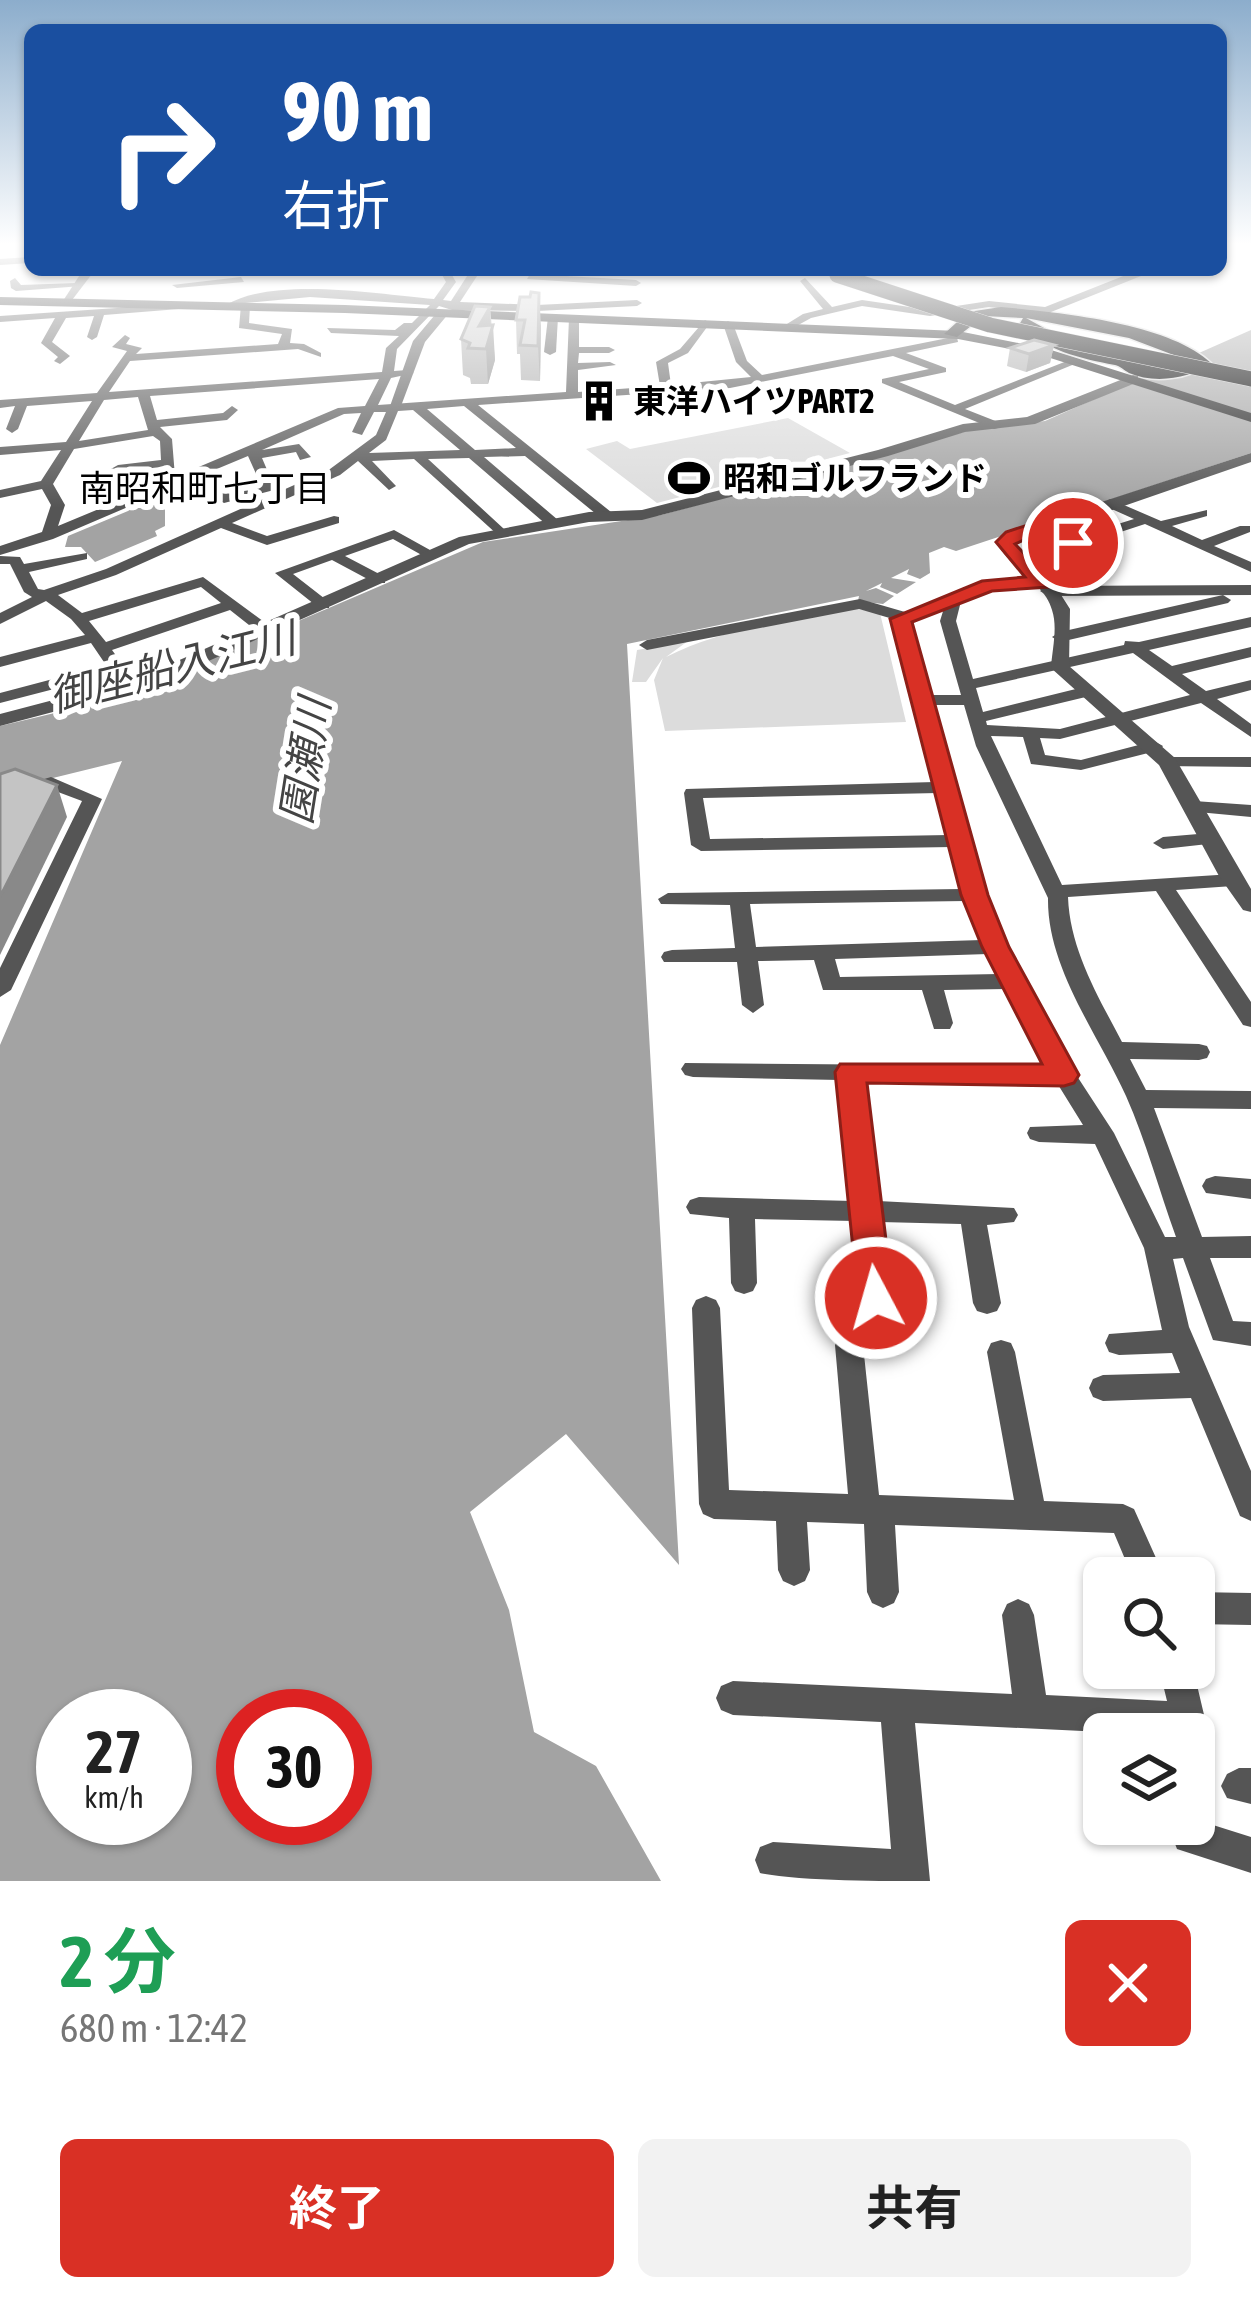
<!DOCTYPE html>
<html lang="ja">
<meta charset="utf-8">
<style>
:root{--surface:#fff;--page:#f2f2f2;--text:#222;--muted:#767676;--accent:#d93025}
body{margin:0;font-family:"Asap Condensed","Noto Sans JP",sans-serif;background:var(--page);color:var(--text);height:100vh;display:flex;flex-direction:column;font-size:45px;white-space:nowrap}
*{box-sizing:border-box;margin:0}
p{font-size:39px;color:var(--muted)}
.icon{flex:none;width:66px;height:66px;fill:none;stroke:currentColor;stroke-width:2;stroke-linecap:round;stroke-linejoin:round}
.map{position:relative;height:1881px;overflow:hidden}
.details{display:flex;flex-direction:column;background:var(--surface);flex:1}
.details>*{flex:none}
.banner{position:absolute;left:24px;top:24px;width:1203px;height:252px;border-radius:18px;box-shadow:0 3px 9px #0004;background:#1a4fa0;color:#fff;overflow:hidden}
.buttons{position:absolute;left:1083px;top:1557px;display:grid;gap:24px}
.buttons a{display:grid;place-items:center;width:132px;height:132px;border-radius:18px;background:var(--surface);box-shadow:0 3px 9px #0004;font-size:60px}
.speed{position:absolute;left:36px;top:1689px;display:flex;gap:24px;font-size:60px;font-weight:700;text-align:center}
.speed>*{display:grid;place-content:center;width:156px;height:156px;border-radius:50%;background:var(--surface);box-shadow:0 3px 9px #0004;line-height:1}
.speed small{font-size:30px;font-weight:400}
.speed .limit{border:18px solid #d22;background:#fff;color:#111}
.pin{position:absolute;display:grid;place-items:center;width:102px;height:102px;color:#fff;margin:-51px;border:6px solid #fff;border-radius:50%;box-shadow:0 3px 12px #0007}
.me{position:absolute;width:132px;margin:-66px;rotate:354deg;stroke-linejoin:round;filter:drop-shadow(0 0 9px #0008)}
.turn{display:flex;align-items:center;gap:42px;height:252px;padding:0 60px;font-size:54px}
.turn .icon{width:156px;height:156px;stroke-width:2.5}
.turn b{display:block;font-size:84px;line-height:102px}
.round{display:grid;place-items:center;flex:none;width:126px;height:126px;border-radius:18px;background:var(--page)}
.head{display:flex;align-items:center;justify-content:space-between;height:204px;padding:0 60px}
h1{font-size:72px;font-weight:700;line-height:90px;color:#1e9e55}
.primary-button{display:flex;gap:24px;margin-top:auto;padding:24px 60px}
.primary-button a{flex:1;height:138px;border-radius:18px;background:var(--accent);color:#fff;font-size:48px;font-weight:700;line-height:138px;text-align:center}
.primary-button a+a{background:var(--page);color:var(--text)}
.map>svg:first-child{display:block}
</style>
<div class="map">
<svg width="1251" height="1881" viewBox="0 0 1251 1881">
<rect width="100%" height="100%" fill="#fff"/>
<g fill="#dcdcdc">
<polygon points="788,418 850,453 657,503 586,449 617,441 630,449"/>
<path d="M852,608L880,613L906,722L665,731L654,680L663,658L646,682H632L637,650L688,641L666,657C724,628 788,620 852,608Z"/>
</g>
<g fill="#a3a3a3" fill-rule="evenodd">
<path d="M1251,330V453L956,551L944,547L929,553L930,573L920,579L907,574L909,569L891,578L916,582L897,594L880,587L882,583L866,591L876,588L894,596L883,604L858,601L859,596L627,644L679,1565L566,1434L470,1512L509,1610L534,1732L596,1766L661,1881H0V1045L122,761L0,791V726L80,707L165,678L483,542L661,515L971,430L1045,421ZM63,1716H165V1818H63ZM243,1716H345V1818H243Z"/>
<polygon points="165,489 165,526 155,531 157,536 95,562 81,547 65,547 68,536 128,511"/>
</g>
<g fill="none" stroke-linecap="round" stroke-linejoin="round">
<g stroke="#dbdbdb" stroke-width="3">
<path id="primary" d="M1001,307C1057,312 1170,323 1211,363C1190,379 1154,384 1129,373C1124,370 1120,366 1115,365C1078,358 1048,351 1019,325L1023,318L984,316L957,337L944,334L968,312ZM1026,318L1129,338L1192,362L1177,369L1150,366L1153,362L1145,357L1084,350Z"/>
</g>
<g fill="#555" fill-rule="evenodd">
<polygon points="30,257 30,263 0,265 0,259"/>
<polygon points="137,270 176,270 140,275"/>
<path d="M339,270H449L456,282L443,300L451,301L471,270H481L460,302L537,305L637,300L642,303L637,306L537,311L452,310L439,306L397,349L394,371L408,370L414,373L391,378L378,405L566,392L569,318L574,315L579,318V347H609L615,350L609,353H579L578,363L610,362L616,365L578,370V392L660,386L656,362L680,349L705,320L710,323L688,353L668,363L671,385L751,377L736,362L723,324L728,321L733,324L747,361L762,375L948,338V332H956L958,342L906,353L946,368V372L899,382L955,405L1072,359L1082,361L965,409L998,422V428L994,429L882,383V379L929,369L893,356L730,388L478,405L611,512V518H601L525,456L484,457L558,520V526H548L469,458L428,459L504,529V535L499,536L414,459L372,461L396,486L389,490L358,461L340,475L232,523L267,536L334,516L339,517V523L267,545L221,528L116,575L58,595L82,613L203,577L271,627V633H259L230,610L112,650L138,686L136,690H124L112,674L0,703V693L106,665L91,643L0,667V657L85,635L71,619L46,601L0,624V613L32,597L24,592L10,564H0V556L20,557L24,564L87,553V559L29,572L38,589L44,590L106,569L330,469L376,435L386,412H374L362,435L352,432L361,413L344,414L262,450L299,444L311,457L300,460L296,452L262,458L268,472L289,469L296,473L272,479L274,490L224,503L217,499L212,479L193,480L176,487L175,504H165L163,492L53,539L0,555V546L42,532L51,505L42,489L0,498V490L41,481L61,450L0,455V447L66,442L92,401L27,406L18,429L12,433L6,429L15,406L0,408V400L97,393L127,351L112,347L125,335L130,338L126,344L142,348L136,354L278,344L282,334L239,328L241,305L231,308L226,305C274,276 378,294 434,299L446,282L441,273H344ZM310,297L430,305L412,323H404L395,330L327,328L331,333L399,336L386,348L382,372L109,392L130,361L298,349L321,357V353L304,344L290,343L292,329L249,323L250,306L245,303ZM379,379L365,406L338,408L175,477L172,439L160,427L227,420L238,410L232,406L223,413L157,420L150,396ZM138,397L148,430L79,441L104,400ZM464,406L516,448L475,450L427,409ZM413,410L460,450L369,453L386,440L398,411ZM153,436L160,441L161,460L118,465L111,469L118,473L157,469L159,484L58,526L65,505L53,484L74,449ZM248,456L261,485L229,493L222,472L212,471ZM201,587L221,603L106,642L89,621Z"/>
<polygon points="1184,270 1141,276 1051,312 1045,320 1040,317 1040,313 989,307 930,316 862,306 811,318 791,329 782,327 803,314 823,309 800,281 805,278 832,307 862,300 930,310 989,301 1045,307 1136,271"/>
<polygon points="530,274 636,280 641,283 636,286 527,279"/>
<polygon points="241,277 244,282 177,288 172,285"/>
<polygon points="15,278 21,285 77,283 82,286 16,291 11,288 10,281"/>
<polygon points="175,304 179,309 104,315 97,337 92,340 87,337 94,316 66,318 52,342 70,356 60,364 54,361 58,357 41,343 55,318 0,322 0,316"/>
<polygon points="553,314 558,317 556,352 550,355 544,352 548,317"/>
<polygon points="1110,499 1161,521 1207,510 1207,516 1172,526 1202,540 1240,526 1250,526 1250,532 1214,546 1251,562 1251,572 1145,524 1084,544 1102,553 1102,559 1097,560 1033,527 1045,524 1073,538 1134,519 1105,506 1103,503"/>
<polygon points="394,530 439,555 427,558 393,539 345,556 385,577 385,583 375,583 332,560 293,574 329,602 329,608 319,608 275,573"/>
<path d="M1042,579L1049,583L1047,586L991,589L961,601L956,621L973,679L1124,645L1125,641L1139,642L1251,617V627L1149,650L1172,666L1251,647V657L1182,674L1206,691L1251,680V690L1217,699L1251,724V737L1201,703L1060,739L1040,738L1045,755L1081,760L1154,741L1163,746L1160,750L1081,770L1031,764L1023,737L991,736L1062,885L1233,874L1243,880L1233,886L1176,890L1251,1002V1027L1243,1025L1156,891L1068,897C1070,950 1098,996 1122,1042L1199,1044L1207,1046L1210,1052L1207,1058L1199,1060L1130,1059L1146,1090L1251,1091V1109L1154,1108L1202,1237L1251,1236V1258H1210L1233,1321L1251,1322V1346L1213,1340L1183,1258L1173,1259L1189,1327L1251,1471V1521L1240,1516L1191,1398L1103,1401L1093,1397L1089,1388L1093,1379L1103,1375L1180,1373L1172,1353L1119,1355L1109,1352L1105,1343L1109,1334L1162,1330L1144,1248L1095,1144L1039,1142L1030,1139L1027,1133L1030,1127L1083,1125L1057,1083L864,1080L878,1201L1014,1208L1018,1215L1014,1222L987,1225L1001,1303L997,1311L987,1314L977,1311L973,1303L961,1224L880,1222L890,1298L886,1306L876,1309L866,1306L862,1298L855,1221L755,1219L757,1283L753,1291L744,1294L735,1291L731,1283L729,1218L690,1214L686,1207L690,1200L699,1197L853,1201L840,1080L693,1077L685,1075L681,1069L685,1063L1048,1066L1006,989L944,990L953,1023L950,1029H934L922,990H823L814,960L758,961L764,1005L753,1013L742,1005L737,962H664L661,957L664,952L672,950L735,948L730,905L661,904L658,899L668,893L962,889L952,847L701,851L691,845L684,793L686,789L935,782L893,619L859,609L647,650L639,645L647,640L860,599L905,612L989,580ZM944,608L940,621L961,695H930L909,621ZM1133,653L1190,695L1060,729L987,725L986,721L1094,695L1096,691L1088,686L983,712L976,688ZM932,705H964L976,746L1048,898C1047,968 1098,1034 1126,1096C1146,1141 1159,1190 1176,1237H1165L1114,1133L1073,1070L1006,947L984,895ZM938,793L949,835L710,839L703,798ZM966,901L982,940L756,947L750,904ZM988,954L999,974L840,977L835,959Z"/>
<polygon points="1251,585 1251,595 1048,596 1040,591 1048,586"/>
<polygon points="1223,595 1231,600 1228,603 1060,642 1052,637 1060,632"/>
<polygon points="1168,757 1251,757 1251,767 1162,766 1159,762 1162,758"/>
<polygon points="51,777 102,799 11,990 0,997 0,968 82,801 50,789 0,804 0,792"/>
<polygon points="1194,801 1251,805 1251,817 1187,811 1185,807 1187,803"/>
<polygon points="1210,833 1217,835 1220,839 1217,843 1163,849 1153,843 1163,837"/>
<polygon points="1215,1176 1251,1179 1251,1199 1206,1193 1202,1186 1206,1179"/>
<polygon points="706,1296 716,1300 720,1308 729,1490 848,1494 835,1345 839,1336 849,1333 859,1336 863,1345 879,1495 1014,1500 987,1352 991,1343 1001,1340 1011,1343 1015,1352 1044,1501 1123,1504 1134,1509 1165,1578 1133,1578 1114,1533 895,1525 899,1592 894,1603 883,1608 872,1603 867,1592 864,1524 807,1522 810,1570 805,1581 794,1586 783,1581 778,1570 776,1521 714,1519 703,1514 699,1504 692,1308 696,1300"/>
<polygon points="1194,1592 1251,1593 1251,1625 1194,1624"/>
<path d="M1018,1599L1029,1604L1034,1615L1046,1695L1167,1701L1159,1668H1193L1205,1719L1200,1731L1144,1734L915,1723L930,1881C885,1881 800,1881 760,1873L755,1860L760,1847L773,1842L891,1849L881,1722L733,1715L721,1710L716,1698L721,1686L733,1681L1012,1694L1002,1615L1007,1604Z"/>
<polygon points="1239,1768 1251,1768 1251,1804 1227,1798 1221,1786 1227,1774"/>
<polygon points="1194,1819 1251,1837 1251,1873 1177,1849 1172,1836 1177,1824 1194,1824"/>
</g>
<g fill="#555" fill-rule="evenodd">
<polygon points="83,270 95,270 69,304 61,304"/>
<polygon points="439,310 449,313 425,342 401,406 389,409 413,341"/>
<polygon points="1133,375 1138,376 1138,382 1035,424 965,432 888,456 642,520 589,522 469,544 155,685 0,726 0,714 141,677 459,537 589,512 642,510 878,450 963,424 1027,417"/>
<path d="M1251,453V462L1014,544L1056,587L1070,609L1069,666L1175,758L1251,889V912L1243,910L1219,876L1159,765L1051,668C1052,650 1058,628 1052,610C1045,583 1010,568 997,543L1007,533Z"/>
</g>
<polygon fill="#222" fill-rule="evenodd" points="0,297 345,305 958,331 1048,349 1251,413 1251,422 1041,355 958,339 345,313 0,305"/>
<use href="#primary" fill="#000" fill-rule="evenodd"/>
<g stroke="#dbdbdb" stroke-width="16" stroke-linecap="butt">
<polyline id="primary-bridge" points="837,275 990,325 1251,379"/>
</g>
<use href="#primary-bridge" stroke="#000" stroke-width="15"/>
</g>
<g fill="#a9a9a9">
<polygon points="520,297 541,326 540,381 521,380 520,354 517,354 516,320"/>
<polygon points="490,307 495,360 488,384 471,384 470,378 463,375 461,339"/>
<polygon points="1054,345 1050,363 1026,372 1007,366 1010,348"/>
</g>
<g fill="#898989">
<polygon points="539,293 541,326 540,381 538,346"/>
<polygon points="490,307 491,332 493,325 495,360 488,384 486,349 479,326"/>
<polygon points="1054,345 1050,363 1026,372 1029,354"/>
<polygon points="57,785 67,817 0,955 0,897"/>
</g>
<g fill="#c4c4c4" stroke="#898989" stroke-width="3">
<polygon points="531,292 539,293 538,346 520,345 525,320 516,320 520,297 530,297"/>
<polygon points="475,306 490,307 479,326 493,325 486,349 468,348 470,343 461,339"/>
<polygon points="1034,340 1054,345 1029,354 1010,348"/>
<polygon points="15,769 57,785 0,897 0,774"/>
</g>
<linearGradient id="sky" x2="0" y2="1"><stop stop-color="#8cadcc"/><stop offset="0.48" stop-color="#fff"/><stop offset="1" stop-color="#fff" stop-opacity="0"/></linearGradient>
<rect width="1251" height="508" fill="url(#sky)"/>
<polygon fill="#d93025" stroke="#8d1f18" stroke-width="3" points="1040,521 1082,543 1073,549 1039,533 1015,544 1048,578 1048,587 992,591 912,622 988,895 1009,947 1079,1075 1074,1083 1064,1086 867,1083 893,1298 888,1308 876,1313 863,1308 858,1298 835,1072 840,1064 1042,1064 982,947 961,895 890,619 982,581 1025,577 996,542 1006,532"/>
<defs>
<g id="building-bare" transform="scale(3.24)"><path d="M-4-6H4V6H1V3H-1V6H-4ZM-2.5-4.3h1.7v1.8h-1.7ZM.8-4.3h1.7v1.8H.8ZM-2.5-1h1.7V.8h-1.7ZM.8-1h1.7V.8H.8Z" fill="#000" stroke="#fff" stroke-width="2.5" paint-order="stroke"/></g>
<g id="stadium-bare" transform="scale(3.24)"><path d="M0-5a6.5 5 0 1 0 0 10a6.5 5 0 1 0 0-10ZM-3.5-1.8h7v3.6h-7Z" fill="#000" stroke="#fff" stroke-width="2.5" paint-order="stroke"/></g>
</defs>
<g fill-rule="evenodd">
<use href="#building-bare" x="599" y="401"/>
<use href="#stadium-bare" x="689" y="478"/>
</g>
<g text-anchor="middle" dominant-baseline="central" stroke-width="12" stroke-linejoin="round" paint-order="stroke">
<g font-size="33" font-weight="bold" fill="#000" stroke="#fff" text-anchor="start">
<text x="633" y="401">東洋ハイツPART2</text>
<text x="723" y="478">昭和ゴルフランド</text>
</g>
<g font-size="36" fill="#000" stroke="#fff">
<text x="205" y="488">南昭和町七丁目</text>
</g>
<g font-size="42" font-style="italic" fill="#444" stroke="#fff">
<text transform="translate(172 667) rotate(-14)">御座船入江川</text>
<text transform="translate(305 761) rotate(-81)">園瀬川</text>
</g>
</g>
</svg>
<div class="buttons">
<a><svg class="icon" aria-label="search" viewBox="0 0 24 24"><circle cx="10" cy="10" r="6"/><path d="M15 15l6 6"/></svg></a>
<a><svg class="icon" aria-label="layers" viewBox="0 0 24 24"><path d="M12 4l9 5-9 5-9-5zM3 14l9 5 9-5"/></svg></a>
</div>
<div class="speed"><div>27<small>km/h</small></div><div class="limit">30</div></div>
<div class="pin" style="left:1073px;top:543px;background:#d93025"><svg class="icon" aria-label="arrive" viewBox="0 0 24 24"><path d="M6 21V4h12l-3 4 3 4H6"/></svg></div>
<svg class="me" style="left:876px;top:1298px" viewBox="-20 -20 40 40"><circle r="17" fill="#d93025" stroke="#fff" stroke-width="3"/><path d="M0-11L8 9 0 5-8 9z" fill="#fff"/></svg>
<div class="banner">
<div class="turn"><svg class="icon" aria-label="right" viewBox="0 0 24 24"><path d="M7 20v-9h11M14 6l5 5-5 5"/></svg><div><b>90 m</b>右折</div></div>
</div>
</div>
<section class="details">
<div class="head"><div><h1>2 分</h1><p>680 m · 12:42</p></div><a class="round" style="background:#d93025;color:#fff"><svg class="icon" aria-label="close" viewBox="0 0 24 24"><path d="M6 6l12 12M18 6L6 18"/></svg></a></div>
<div class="primary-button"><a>終了</a><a>共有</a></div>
</section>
